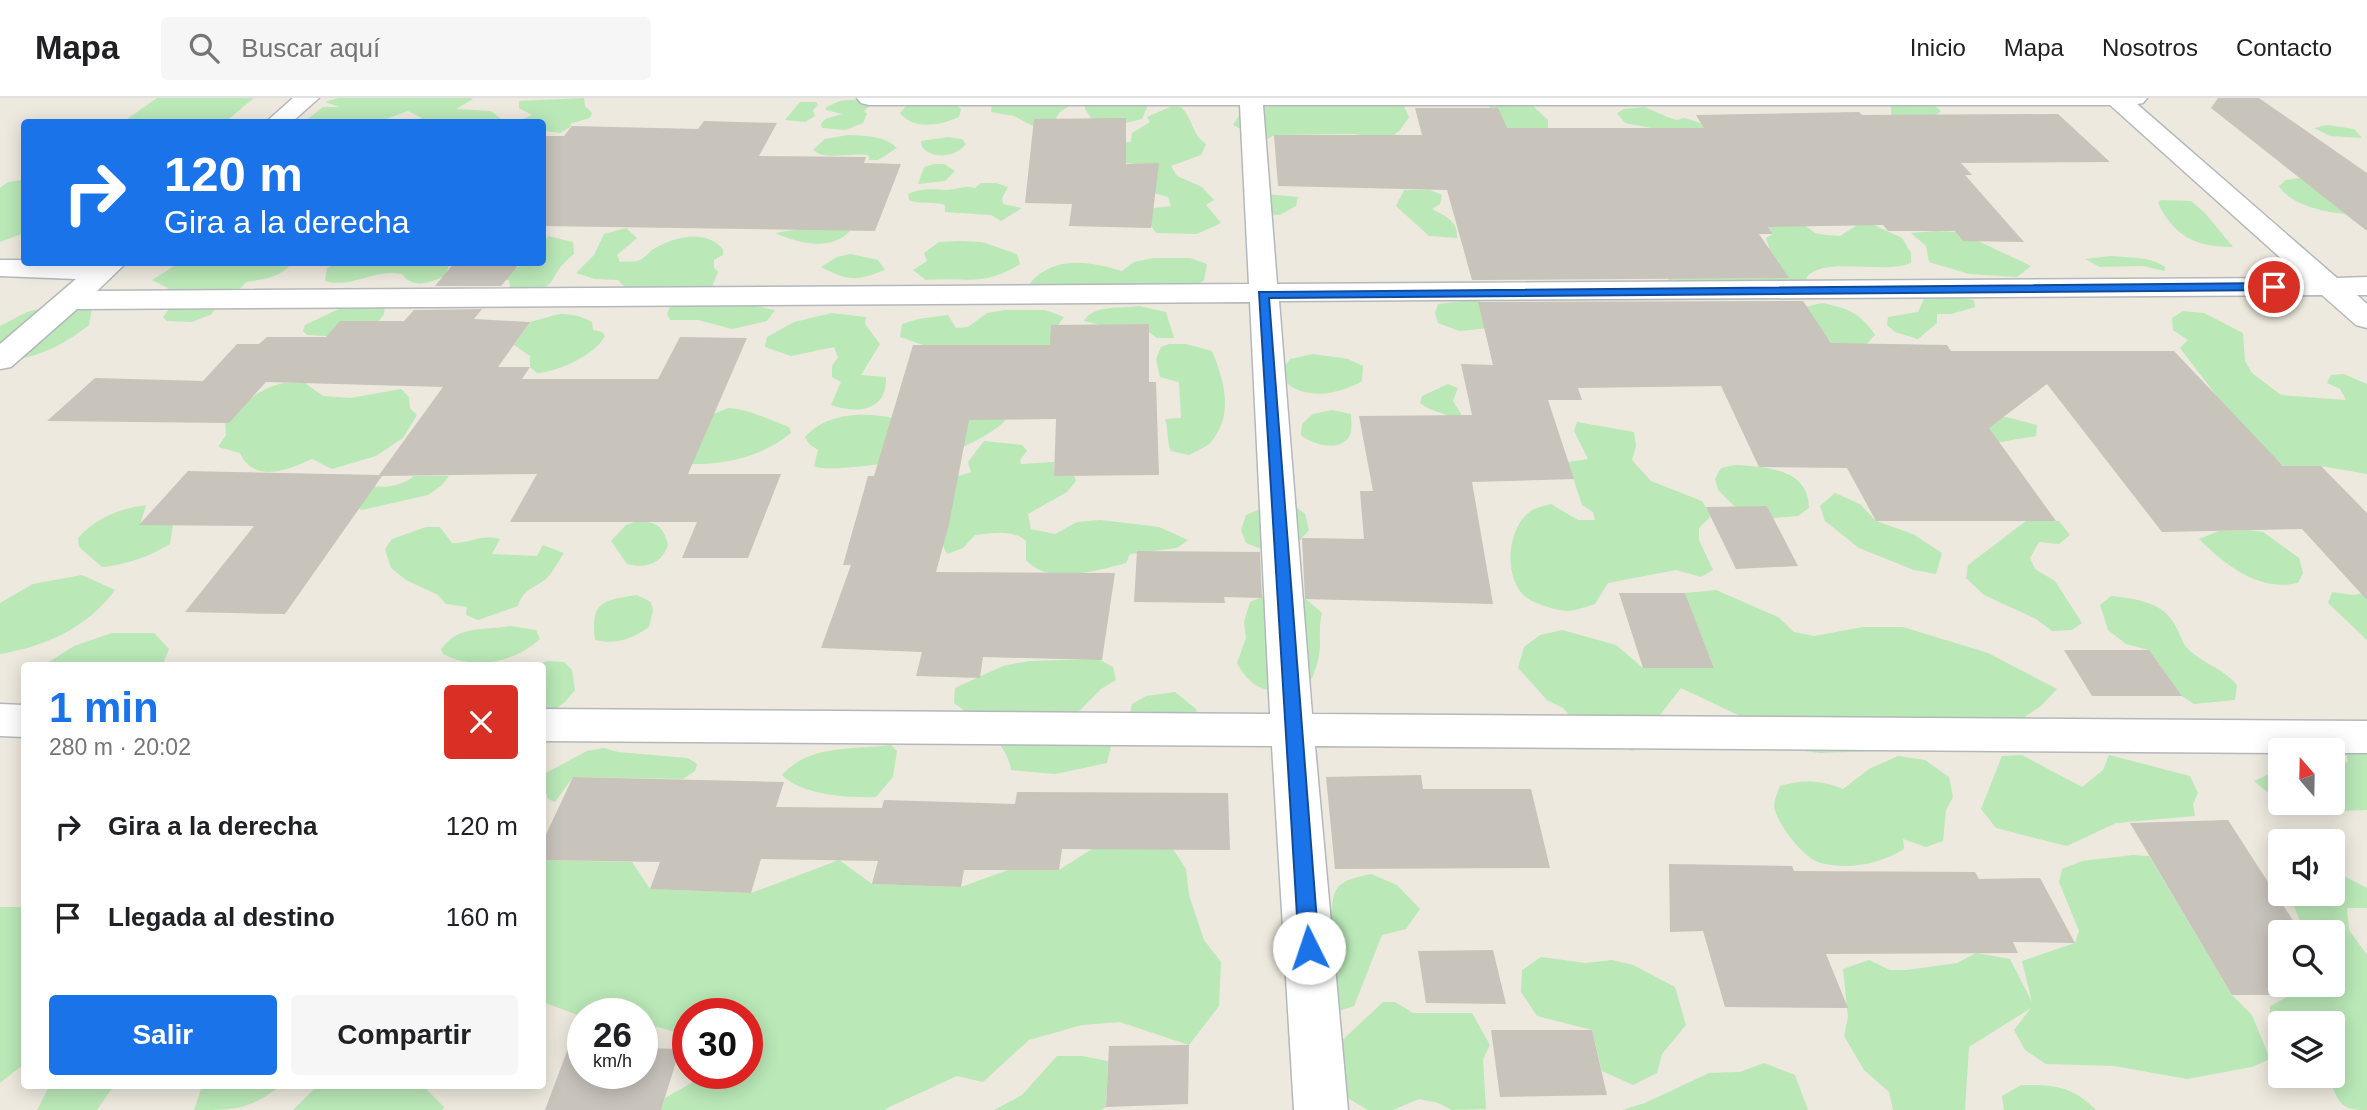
<!DOCTYPE html>
<html lang="es">
<meta charset="utf-8">
<style>
:root{--surface:#fff;--page:#f6f6f6;--text:#202124;--muted:#757577;--line:#e0e0e0;--accent:#1a73e8}
body{margin:0;font-family:Helvetica,sans-serif;background:var(--page);color:var(--text);height:100vh;display:flex;flex-direction:column;font-size:26px;white-space:nowrap}
*{box-sizing:border-box;margin:0}
p{font-size:23px;color:var(--muted)}
.icon{flex:none;width:38px;height:38px;fill:none;stroke:currentColor;stroke-width:2;stroke-linecap:round;stroke-linejoin:round}
.map{position:relative;flex:1;overflow:hidden}
.drawer{position:absolute;left:21px;top:564px;width:525px;height:427px;display:flex;flex-direction:column;background:var(--surface);border-radius:7px;box-shadow:0 4px 18px #0003}
.drawer>*{flex:none}
.top-card{position:absolute;left:21px;top:21px;width:525px;height:147px;border-radius:7px;box-shadow:0 4px 18px #0003;background:#1a73e8;color:#fff;overflow:hidden}
.needle{width:46px;rotate:340deg}
.tools{position:absolute;left:2268px;top:640px;display:grid;gap:14px}
.tools a{display:grid;place-items:center;width:77px;height:77px;border-radius:7px;background:var(--surface);box-shadow:0 4px 18px #0003;font-size:35px}
.speed{position:absolute;left:567px;top:900px;display:flex;gap:14px;font-size:35px;font-weight:700;text-align:center}
.speed>*{display:grid;place-content:center;width:91px;height:91px;border-radius:50%;background:var(--surface);box-shadow:0 4px 18px #0003;line-height:1}
.speed small{font-size:18px;font-weight:400}
.speed .limit{border:10px solid #d22;background:#fff;color:#111}
.pin{position:absolute;display:grid;place-items:center;width:60px;height:60px;color:#fff;margin:-30px;border:4px solid #fff;border-radius:50%;box-shadow:0 2px 7px #0007}
.me{position:absolute;width:77px;margin:-38px;rotate:356deg;stroke-linejoin:round;filter:drop-shadow(0 0 5px #0008)}
.turn{display:flex;align-items:center;gap:24px;height:147px;padding:0 28px;font-size:32px}
.turn .icon{width:91px;height:91px;stroke-width:2.5}
.turn b{display:block;font-size:49px;line-height:60px}
.round{display:grid;place-items:center;flex:none;width:74px;height:74px;border-radius:7px;background:var(--page)}
.overview{display:flex;align-items:center;justify-content:space-between;height:119px;padding:0 28px}
h1{font-size:42px;font-weight:700;line-height:52px;color:var(--accent)}
.action{display:flex;gap:14px;margin-top:auto;padding:14px 28px}
.action a{flex:1;height:80px;border-radius:7px;background:var(--accent);color:#fff;font-size:28px;font-weight:700;line-height:80px;text-align:center}
.action a+a{background:var(--page);color:var(--text)}
ul{padding:0;list-style:none}
li{display:flex;align-items:center;gap:21px;height:91px;padding:0 28px}
li div{flex:1}
li b{display:block;font-size:26px}
li em{font-style:normal}
header{display:flex;align-items:center;gap:42px;box-sizing:border-box;height:98px;padding:0 35px;background:var(--surface);border-bottom:2px solid var(--line)}
header strong{font-size:33px}
nav{display:flex;gap:38px;margin-inline-start:auto;font-size:24px}
.search{width:490px;height:63px;background:var(--page);display:flex;align-items:center;gap:18px;box-sizing:border-box;padding:0 24px;border-radius:7px;color:var(--muted);font-size:26px}
.map>svg:first-child{display:block}
</style>
<header>
<strong>Mapa</strong>
<div class="search"><svg class="icon" aria-label="search" viewBox="0 0 24 24"><circle cx="10" cy="10" r="6"/><path d="M15 15l6 6"/></svg>Buscar aquí</div>
<nav><a>Inicio</a><a>Mapa</a><a>Nosotros</a><a>Contacto</a></nav>
</header>
<div class="map">
<svg width="2367" height="1012" viewBox="0 0 2367 1012">
<rect width="100%" height="100%" fill="#ede9de"/>
<g fill="#bae8b7">
<polygon points="157,0 254,0 225,24 123,24"/>
<polygon points="338,0 471,0 473,1 456,11 491,13 501,21 497,24 408,24 422,20 408,13 378,24 304,24 323,9 340,9 325,4"/>
<polygon points="584,0 585,8 592,15 590,20 569,26 572,28 560,35 543,33 542,24 515,24 532,17 519,10 519,3"/>
<polygon points="862,1 872,6 864,13 867,16 863,25 845,32 822,30 821,26 825,21 842,16 826,12 826,9 840,3"/>
<path d="M921,3L956,6L961,11L959,19C941,27 914,33 900,15L906,8Z"/>
<polygon points="800,4 816,4 818,7 813,12 815,18 805,24 785,22"/>
<polygon points="1042,4 1071,7 1060,14 1054,23 1033,28 1014,18 991,14 992,7"/>
<polygon points="1085,4 1149,5 1142,21 1117,27 1091,20 1085,11"/>
<polygon points="1891,4 1934,7 1941,13 1936,17 1891,20"/>
<polygon points="1530,5 1548,22 1548,33 1508,34 1487,6"/>
<polygon points="1296,7 1404,8 1409,19 1400,32 1390,40 1353,36 1275,37 1263,43 1233,27 1240,16 1260,9"/>
<path d="M1170,9H1181C1194,22 1191,36 1206,46L1201,57L1171,68L1177,78L1202,89L1214,102L1206,107L1221,125L1197,136L1156,135L1147,122L1154,110L1171,108L1168,99L1150,94L1136,66L1106,63V45L1131,44L1132,35L1150,24L1147,19Z"/>
<polygon points="1645,9 1667,19 1677,22 1684,20 1701,25 1709,32 1651,30 1625,25 1617,15 1624,11"/>
<polygon points="2328,27 2354,31 2362,40 2330,38 2314,30"/>
<path d="M848,37C865,38 884,37 897,50L878,62H869V58C855,53 826,64 813,52L825,41Z"/>
<path d="M948,39L962,41L966,46C956,59 933,62 922,49L921,43Z"/>
<polygon points="934,66 944,66 955,73 945,83 918,86 924,69"/>
<path d="M2300,80L2348,116C2327,115 2290,107 2279,88L2286,82Z"/>
<polygon points="24,82 24,135 0,144 0,90 8,84"/>
<path d="M981,85H996L1008,89L1002,100L1003,106L1022,110L1001,123L991,117L945,114V107C933,103 921,107 909,102L908,96C922,90 932,91 947,92C956,92 963,87 975,90Z"/>
<path d="M1404,92H1430L1442,97L1440,106L1432,111C1447,119 1458,123 1457,140L1429,138L1396,108Z"/>
<polygon points="1266,96 1298,99 1296,108 1280,117 1257,116"/>
<path d="M2161,102L2191,103L2205,115L2233,149C2195,149 2174,138 2158,105Z"/>
<path d="M848,123L850,133C830,154 798,145 775,135Z"/>
<path d="M1765,124H1800L1815,135L1825,137L1840,138L1857,127H1874L1902,140L1911,155V165C1885,176 1833,160 1811,175C1806,178 1805,184 1804,190H1757L1721,182L1690,187L1670,183L1666,179L1767,155L1769,149L1766,140L1773,136Z"/>
<path d="M626,130L637,140L617,157L620,164C625,163 632,164 637,163C645,161 649,153 655,150C677,138 705,131 723,151V157L714,162V170L718,174L711,191L629,193L618,182L595,181L576,175L594,157L604,136Z"/>
<polygon points="1937,133 1956,134 1963,143 1978,143 2031,168 2017,179 1969,176 1929,164 1926,148 1911,135"/>
<path d="M548,138L573,144L574,156C540,183 567,192 511,193L509,182L503,181C515,168 525,165 542,164L543,145Z"/>
<path d="M959,143L982,144L1017,156L1020,166C984,189 966,179 926,182L913,172L927,163L924,155L939,144Z"/>
<path d="M850,156L878,162L885,172C856,183 850,184 821,169L837,159Z"/>
<path d="M2111,158C2130,160 2150,158 2165,169V173L2143,168L2100,169L2085,161Z"/>
<path d="M1154,160H1190L1207,166L1204,182L1183,201L1057,206L1030,202V185C1054,157 1090,163 1122,173L1134,164Z"/>
<path d="M386,164L450,165L445,178C431,184 413,192 402,176C374,170 352,191 325,183L327,170C346,159 365,170 386,164Z"/>
<path d="M179,165H292C280,180 264,181 246,184C237,197 218,202 212,216L192,224L167,223L163,219L170,210L165,194L168,190L152,182Z"/>
<polygon points="1954,199 1974,202 1975,209 1951,216 1937,216 1937,225 1918,241 1895,234 1887,227 1888,219 1918,214 1924,201"/>
<polygon points="1472,202 1486,205 1491,230 1459,233 1438,225 1435,215 1438,206"/>
<polygon points="385,205 384,216 379,223 340,224 327,238 307,237 303,233 305,227 345,208"/>
<polygon points="692,205 750,207 775,212 767,223 732,231 698,222 670,222 667,216 670,209"/>
<path d="M1822,205C1848,210 1860,215 1875,237L1861,252L1833,247L1805,209Z"/>
<path d="M50,208L92,211L89,227C63,248 33,262 0,263V228L27,214Z"/>
<path d="M1139,208L1166,214L1174,240H1157L1149,234V226L1100,227L1084,223C1094,206 1121,211 1139,208Z"/>
<polygon points="1005,212 1045,212 1064,219 1058,227 1049,256 923,247 900,239 902,226 918,221 948,217 956,230 968,229 987,215"/>
<polygon points="2183,213 2204,215 2243,235 2245,263 2252,275 2281,297 2346,302 2340,291 2327,285 2331,277 2344,276 2367,286 2367,376 2321,368 2284,368 2242,331 2180,250 2188,242 2173,232 2172,220"/>
<path d="M832,215L866,219L865,226L880,246L861,277L886,279C887,314 857,316 831,307L841,284L832,279V268L838,259L834,249L791,258L765,249L767,239L794,224Z"/>
<path d="M559,216C572,216 581,218 592,224L593,232L602,234L605,238C595,257 558,274 537,275L530,269V258L514,247L530,224Z"/>
<path d="M1169,246H1186L1212,253C1224,282 1234,316 1212,343C1207,349 1196,353 1189,357L1171,353C1166,342 1169,333 1165,321L1181,320L1179,284L1160,279L1156,261L1161,249Z"/>
<path d="M1313,256L1348,261L1363,268L1362,283C1338,298 1296,304 1279,276L1290,261Z"/>
<path d="M284,285H305L323,298L350,300L401,291L409,299L410,310L417,317L403,340L376,358L332,371L312,361C288,372 254,386 240,355L218,349L226,337L225,324C244,306 258,290 284,285Z"/>
<path d="M1448,286L1458,290L1453,303L1463,319L1462,325C1449,314 1433,316 1420,305L1422,298Z"/>
<path d="M729,310C750,312 769,321 789,329L791,335C762,359 724,367 686,366L710,317Z"/>
<path d="M1332,312L1351,316C1351,322 1352,329 1351,334C1345,356 1312,347 1301,337L1302,326L1313,316Z"/>
<path d="M958,314L1007,320C1000,331 971,346 958,351C938,358 828,377 814,368L818,352L809,346L805,339C826,316 858,314 888,319C896,321 906,325 915,325C929,323 944,317 958,314Z"/>
<polygon points="2006,319 2037,327 2036,338 1989,346 1941,321"/>
<path d="M1577,324L1634,334L1636,348L1632,362L1651,383L1702,403L1711,418L1699,430V442L1713,472L1701,479L1676,472L1608,485L1595,506C1587,508 1576,513 1568,513C1559,513 1540,507 1532,503C1502,489 1505,430 1531,413C1536,409 1545,408 1551,406L1578,422H1595L1593,414L1582,407L1568,364L1588,361L1574,333Z"/>
<path d="M984,343L1022,347L1027,353L1020,362L1021,366L1054,364V378H1074L1076,383L1067,394L1028,416L1031,431L1055,436L1077,424L1101,422L1159,429L1188,442L1177,450L1130,456L1126,465C1098,472 1049,488 1026,462V443C1013,431 992,435 975,437L963,450L947,456L943,448L958,378L971,374L968,364Z"/>
<path d="M1736,367C1767,369 1809,371 1809,410L1798,418L1773,420L1767,408L1735,409L1718,392L1715,381L1721,370Z"/>
<path d="M414,378H449L442,387L428,397L362,412L347,406L372,388C388,390 401,388 414,378Z"/>
<polygon points="1835,395 1860,406 1876,423 1913,436 1942,455 1936,476 1914,472 1859,450 1825,423 1820,408"/>
<path d="M146,407L140,427H173L170,446C148,459 129,466 102,469L79,449L78,440C96,420 119,411 146,407Z"/>
<polygon points="1294,407 1305,416 1309,432 1292,451 1269,454 1246,445 1241,432 1246,417 1258,412"/>
<path d="M637,423C656,424 663,427 668,447C662,466 645,471 627,466L611,443L626,427Z"/>
<polygon points="2026,423 2059,423 2070,437 2059,446 2039,444 2030,460 2035,471 2055,483 2082,525 2072,532 2052,533 2036,521 1984,497 1966,480 1968,467"/>
<path d="M426,429H440L452,445C472,446 477,436 500,441L492,456L537,458L543,447L564,455C559,462 553,474 547,480C535,490 523,491 518,508L478,522L466,517L467,509L446,506L438,497L406,482L391,470L385,451L392,441Z"/>
<path d="M2249,432L2263,434L2299,460L2303,475L2298,485C2259,494 2225,467 2199,441L2219,433Z"/>
<path d="M82,477L115,492C87,530 46,548 0,556V505L33,486Z"/>
<path d="M1282,491L1306,501L1322,515C1319,527 1320,537 1320,549C1319,565 1313,579 1306,593C1273,593 1255,598 1237,565L1246,540L1244,524L1250,504Z"/>
<polygon points="1716,492 1778,519 1794,534 1814,538 1863,529 1903,529 1988,555 2057,591 2041,608 2026,618 2017,648 1820,655 1788,651 1767,644 1738,617 1681,590 1632,653 1574,622 1563,610 1547,602 1518,570 1524,549 1540,537 1562,532 1616,547 1643,570 1714,570 1685,495"/>
<polygon points="2332,494 2354,497 2367,494 2367,542 2328,505"/>
<path d="M637,497L651,504L653,512L649,529C631,541 617,547 595,542C591,503 601,503 637,497Z"/>
<path d="M2111,498C2137,501 2164,504 2176,529C2181,537 2182,546 2189,552C2204,566 2224,571 2237,587L2235,602L2194,606L2182,598L2149,552L2126,546L2108,532L2100,507Z"/>
<path d="M510,528L536,532L540,541C515,564 475,573 443,556L441,551C460,526 483,533 510,528Z"/>
<polygon points="112,535 154,535 169,551 163,566 44,567 74,548"/>
<path d="M1098,561L1113,569L1116,582L1101,591L1079,613L1083,625L1112,644L1107,665L1055,676L1011,672C1008,645 975,620 954,605L955,590L1003,568L1029,563Z"/>
<polygon points="549,563 564,564 572,572 575,592 565,604 543,620 542,567 530,567"/>
<polygon points="1175,594 1196,611 1202,628 1137,638 1130,615 1132,606 1146,598"/>
<path d="M891,647L897,653L893,679L876,699C848,700 801,697 782,677C810,646 852,652 891,647Z"/>
<polygon points="2367,647 2367,712 2316,714 2299,707 2281,705 2333,705 2333,667 2348,664 2345,650"/>
<polygon points="604,650 618,654 688,660 697,666 695,673 683,681 573,679 555,704 548,701 543,687 542,677 587,653"/>
<polygon points="2022,657 2082,689 2103,672 2109,657 2190,678 2198,695 2193,706 2195,718 2116,725 2067,748 1996,730 1981,711 2002,658"/>
<path d="M1898,658L1925,662L1949,679L1953,699L1946,712L1943,743L1926,749L1903,741L1904,751C1880,766 1849,772 1821,765C1804,761 1776,725 1774,708C1774,702 1778,694 1780,688C1803,681 1821,682 1843,691L1869,671Z"/>
<polygon points="2280,671 2280,705 2254,683"/>
<polygon points="1092,751 1173,751 1186,771 1189,797 1204,842 1221,864 1219,908 1189,947 1120,924 1082,927 1029,942 983,984 957,978 885,1011 889,1012 661,1012 665,1000 709,975 747,975 747,915 688,915 686,937 650,927 642,928 642,915 583,915 583,919 543,904 542,762 632,764 650,791 751,795 839,762 872,786 961,789 1008,772 1059,772"/>
<polygon points="2133,757 2149,758 2232,897 2252,917 2270,961 2252,969 2187,981 2114,968 2046,966 2025,952 2014,932 2031,910 1969,949 1965,1012 1893,1012 1889,994 1864,972 1844,938 1848,919 1843,871 1869,862 1890,872 1907,872 1957,865 1976,855 2010,861 2032,904 2022,863 2075,845 2079,833 2059,784 2062,771 2082,763"/>
<path d="M1371,776L1397,787L1420,811L1406,831L1382,837L1354,908L1333,915L1298,875L1282,863L1274,850L1292,833L1330,827C1334,789 1332,784 1371,776Z"/>
<path d="M2333,776L2344,778L2367,790V810H2347L2349,832L2367,857V1012C2338,1012 2340,1004 2328,980L2323,978H2333V926H2280V960L2274,956L2270,937V908L2289,898L2340,897L2333,885V835H2305L2293,806L2297,796H2333Z"/>
<polygon points="0,809 24,809 24,966 0,985"/>
<polygon points="1541,859 1586,865 1612,862 1633,867 1675,889 1686,927 1662,956 1657,975 1633,987 1602,973 1592,932 1537,918 1521,894 1522,872"/>
<polygon points="1383,904 1395,904 1413,915 1472,915 1490,947 1483,961 1486,1011 1452,1012 1438,1005 1419,1001 1393,1012 1368,1012 1346,999 1334,950"/>
<polygon points="1057,958 1082,958 1108,963 1106,1009 1101,1012 994,1012 1022,997"/>
<polygon points="1764,965 1795,977 1808,1012 1622,1012 1645,1005 1709,975 1740,974"/>
<polygon points="50,987 114,987 97,1012 37,1012"/>
<path d="M181,987H281C250,1012 234,1012 194,1012L202,988Z"/>
<polygon points="318,987 416,987 426,991 444,1009 443,1012 293,1012"/>
<path d="M2021,987C2055,987 2070,987 2096,1012H2004L2002,998Z"/>
</g>
<g fill="#c8c3bb">
<polygon points="2218,0 2259,0 2367,75 2367,133 2211,10"/>
<polygon points="1415,10 1498,10 1507,30 1704,30 1696,17 1859,14 1862,17 2058,16 2110,64 1961,65 1972,77 1965,77 2024,144 1963,143 1955,133 1888,133 1883,127 1768,129 1773,136 1759,136 1789,180 1472,182 1447,92 1278,88 1274,37 1422,37"/>
<polygon points="1126,20 1126,66 1159,65 1151,130 1069,128 1072,106 1025,105 1034,21"/>
<polygon points="704,23 777,25 759,58 866,59 864,65 901,66 875,133 542,128 542,38 564,38 572,28 698,31"/>
<polygon points="455,164 521,164 501,188 435,188"/>
<polygon points="1803,203 1831,245 1947,247 1951,253 2174,253 2283,368 2321,368 2367,415 2367,502 2302,431 2162,434 2047,286 1989,330 2056,423 1876,423 1847,370 1759,369 1721,288 1578,290 1582,302 1548,302 1574,381 1472,384 1493,506 1305,501 1302,440 1364,441 1360,393 1373,393 1359,318 1472,317 1461,266 1493,267 1478,204"/>
<polygon points="482,211 474,221 530,224 498,269 530,269 522,281 658,281 680,239 747,240 688,376 781,376 748,460 682,460 697,424 510,424 537,376 382,378 285,516 185,514 254,428 139,427 188,373 379,377 443,289 266,284 229,325 47,323 95,280 203,283 237,246 259,246 267,239 326,239 340,223 404,223 414,212"/>
<polygon points="1149,226 1149,284 1156,284 1159,377 1054,378 1056,321 969,322 949,426 936,474 1115,475 1102,562 983,559 980,580 916,578 922,554 821,550 851,467 843,467 868,378 874,378 913,247 1050,247 1051,227"/>
<polygon points="1767,408 1798,468 1736,471 1706,409"/>
<polygon points="1137,453 1260,454 1262,500 1224,499 1225,505 1134,504"/>
<polygon points="1619,495 1685,495 1714,570 1643,570"/>
<polygon points="2064,552 2149,552 2182,598 2092,598"/>
<polygon points="1421,677 1423,691 1531,691 1550,770 1335,771 1326,679"/>
<polygon points="573,679 784,684 776,709 882,710 884,702 1015,706 1017,694 1228,695 1230,752 1062,751 1059,772 964,772 961,789 872,786 878,763 761,761 751,795 650,791 660,764 542,762 542,745"/>
<polygon points="2228,722 2301,835 2280,835 2280,887 2333,887 2333,885 2341,897 2232,897 2130,725"/>
<polygon points="1669,766 1792,768 1794,773 1975,774 1979,781 2040,780 2075,845 2013,844 2018,855 1826,856 1848,910 1725,909 1703,833 1670,834"/>
<polygon points="1493,852 1506,906 1426,905 1418,853"/>
<polygon points="1491,932 1592,932 1607,997 1500,999"/>
<polygon points="1189,947 1188,1006 1106,1009 1109,948"/>
<polygon points="569,948 583,948 583,975 642,975 642,950 680,951 661,1012 545,1012"/>
</g>
<g fill="none" stroke-linecap="round" stroke-linejoin="round">
<g stroke="#b4b8bd" stroke-width="3">
<g id="street">
<polygon points="293,0 319,0 292,24 266,24"/>
<path d="M857,0H2147L2143,5L2137,6L2337,180L2367,179V197H2357L2367,206V230L2356,227L2322,197L1279,203L1312,616L2367,623V655H2333V653L2280,655L1315,648L1348,1012H1294L1272,648L542,643V611L1270,616L1250,204L77,211L11,269L0,271V246L76,181L0,178V162H24V164H127L97,193L1249,186L1240,7H869L861,5ZM1263,7H2110L2303,180L1277,186Z"/>
<polygon points="0,606 24,607 24,639 0,638"/>
</g>
</g>
<use href="#street" fill="#fff" fill-rule="evenodd"/>
</g>
<polygon fill="#1a73e8" stroke="#114b97" stroke-width="2" points="2274,185 2280,189 2279,192 1269,200 1319,850 1316,856 1309,859 1302,856 1299,850 1259,194"/>
</svg>
<div class="tools">
<a><svg class="needle" viewBox="-14 -14 28 28"><path d="M0-13l5 13h-10z" fill="#e53935"/><path d="M0 13l5-13h-10z" fill="#757577"/></svg></a>
<a><svg class="icon" aria-label="sound" viewBox="0 0 24 24"><path d="M4 9h4l5-4v14l-5-4H4zM17 9q2 3 0 6"/></svg></a>
<a><svg class="icon" aria-label="search" viewBox="0 0 24 24"><circle cx="10" cy="10" r="6"/><path d="M15 15l6 6"/></svg></a>
<a><svg class="icon" aria-label="layers" viewBox="0 0 24 24"><path d="M12 4l9 5-9 5-9-5zM3 14l9 5 9-5"/></svg></a>
</div>
<div class="speed"><div>26<small>km/h</small></div><div class="limit">30</div></div>
<div class="pin" style="left:2274px;top:189px;background:#d93025"><svg class="icon" aria-label="arrive" viewBox="0 0 24 24"><path d="M6 21V4h12l-3 4 3 4H6"/></svg></div>
<svg class="me" style="left:1309px;top:850px" viewBox="-20 -20 40 40"><circle r="19" fill="#fff"/><path d="M0-13L10 11 0 6-10 11z" fill="#1a73e8"/></svg>
<div class="top-card">
<div class="turn"><svg class="icon" aria-label="right" viewBox="0 0 24 24"><path d="M7 20v-9h11M14 6l5 5-5 5"/></svg><div><b>120 m</b>Gira a la derecha</div></div>
</div>
<section class="drawer">
<div class="overview"><div><h1>1 min</h1><p>280 m · 20:02</p></div><a class="round" style="background:#d93025;color:#fff"><svg class="icon" aria-label="close" viewBox="0 0 24 24"><path d="M6 6l12 12M18 6L6 18"/></svg></a></div>
<ul>
<li><svg class="icon" aria-label="right" viewBox="0 0 24 24"><path d="M7 20v-9h11M14 6l5 5-5 5"/></svg><div><b>Gira a la derecha</b></div><em>120 m</em></li>
<li><svg class="icon" aria-label="arrive" viewBox="0 0 24 24"><path d="M6 21V4h12l-3 4 3 4H6"/></svg><div><b>Llegada al destino</b></div><em>160 m</em></li>
</ul>
<div class="action"><a>Salir</a><a>Compartir</a></div>
</section>
</div>
